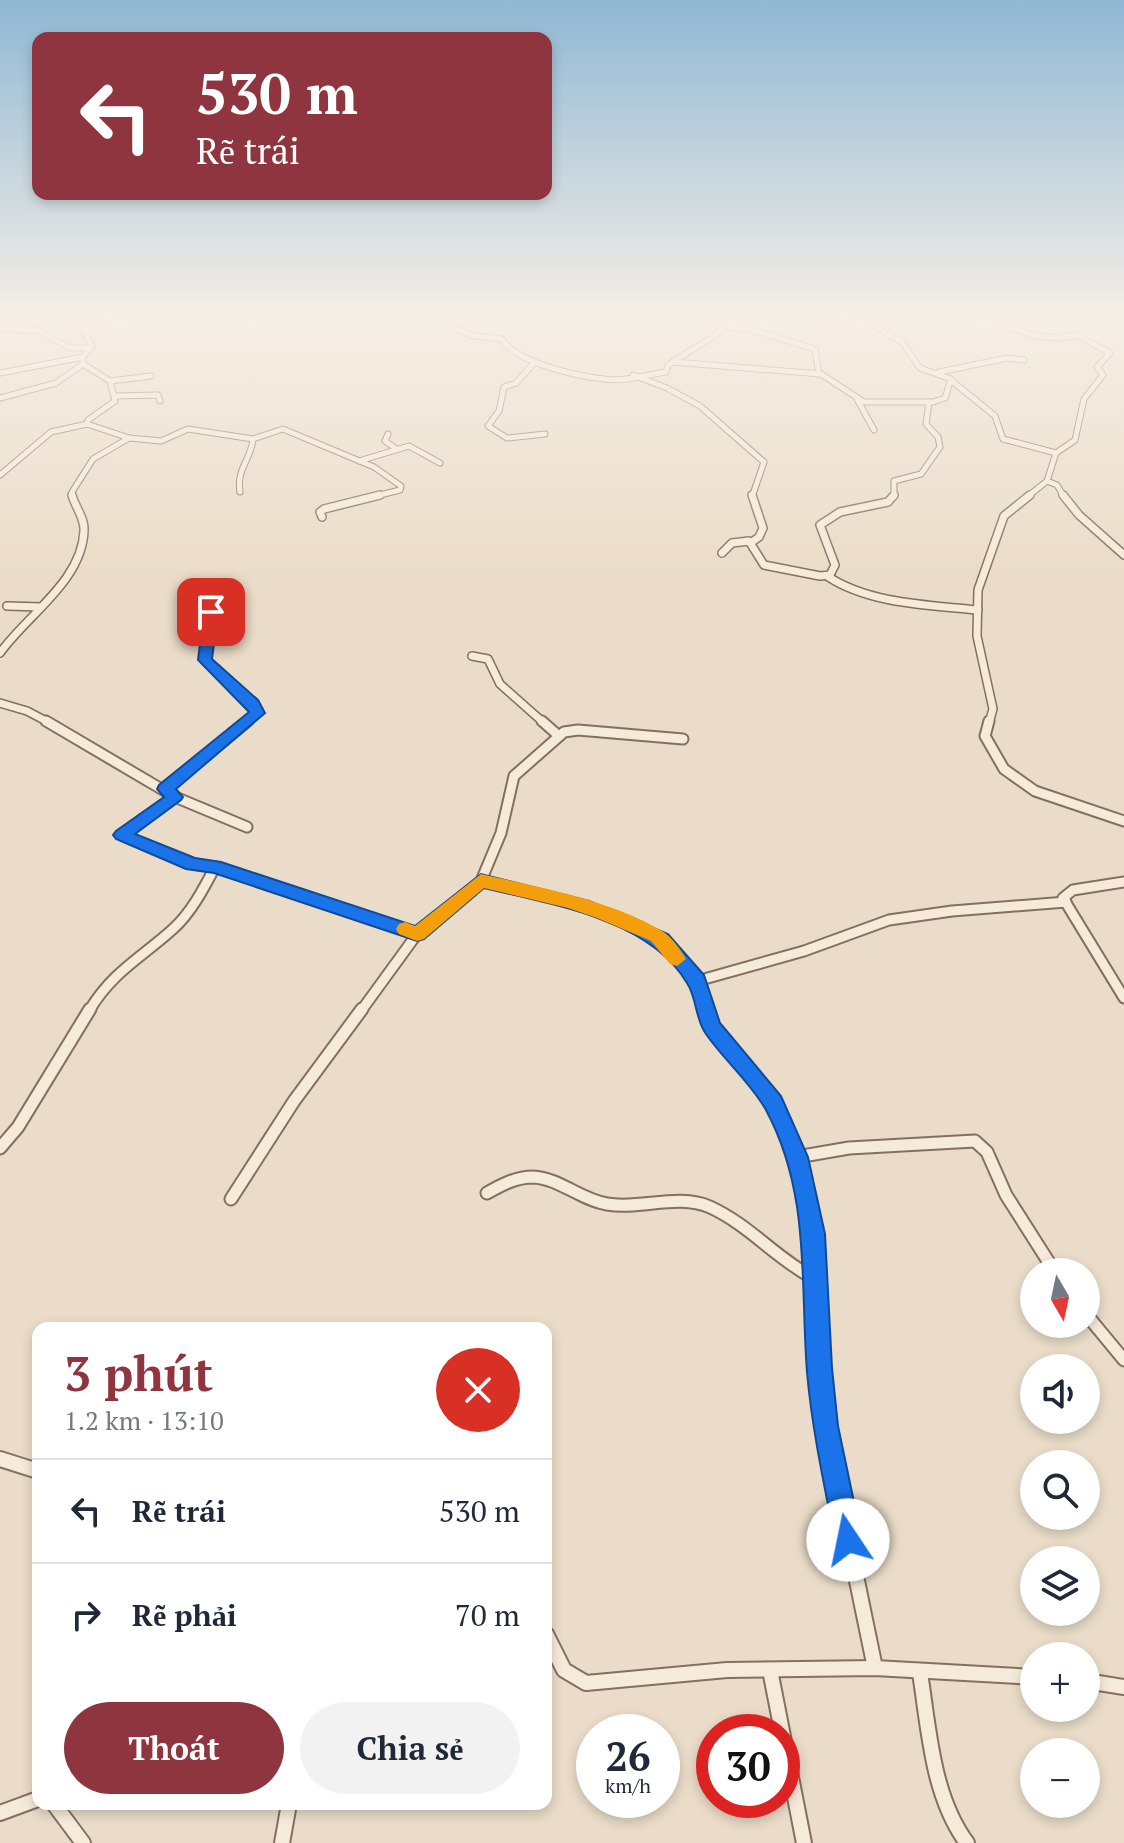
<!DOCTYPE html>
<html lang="vi">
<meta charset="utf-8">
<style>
:root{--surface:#fff;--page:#f2f2f3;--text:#1f2937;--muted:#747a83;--line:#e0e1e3;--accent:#8e353f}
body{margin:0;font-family:"PT Serif",serif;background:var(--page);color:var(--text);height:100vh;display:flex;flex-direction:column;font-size:30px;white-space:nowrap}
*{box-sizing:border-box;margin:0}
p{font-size:26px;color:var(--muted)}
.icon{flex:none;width:44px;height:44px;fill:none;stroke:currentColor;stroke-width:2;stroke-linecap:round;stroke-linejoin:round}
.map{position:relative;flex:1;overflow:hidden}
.panel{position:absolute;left:32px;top:1322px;width:520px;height:488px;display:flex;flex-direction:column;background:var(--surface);border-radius:16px;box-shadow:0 4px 12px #0003}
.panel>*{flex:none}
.hud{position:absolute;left:32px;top:32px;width:520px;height:168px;border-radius:16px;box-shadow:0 4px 12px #0003;background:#8e353f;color:#fff;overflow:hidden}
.needle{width:52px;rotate:171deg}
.tools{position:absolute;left:1020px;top:1258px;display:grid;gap:16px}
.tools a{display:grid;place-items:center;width:80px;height:80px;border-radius:50%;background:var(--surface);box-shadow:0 4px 12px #0003;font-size:40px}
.speed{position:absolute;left:576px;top:1714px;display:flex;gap:16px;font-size:40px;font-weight:700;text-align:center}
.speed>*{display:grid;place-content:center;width:104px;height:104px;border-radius:50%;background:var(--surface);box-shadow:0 4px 12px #0003;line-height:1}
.speed small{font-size:20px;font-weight:400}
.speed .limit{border:12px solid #d22;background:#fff;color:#111}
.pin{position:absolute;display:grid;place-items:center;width:68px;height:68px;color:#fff;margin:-34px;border-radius:16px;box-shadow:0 4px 12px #0006}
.me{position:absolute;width:88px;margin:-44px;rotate:349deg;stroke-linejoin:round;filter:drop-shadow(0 0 6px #0008)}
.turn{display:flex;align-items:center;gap:28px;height:168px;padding:0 32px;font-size:36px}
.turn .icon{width:104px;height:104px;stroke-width:2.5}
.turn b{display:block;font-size:56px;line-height:68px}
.round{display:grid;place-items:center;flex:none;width:84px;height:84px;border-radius:42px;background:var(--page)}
.headline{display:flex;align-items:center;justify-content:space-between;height:136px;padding:0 32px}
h1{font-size:48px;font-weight:800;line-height:60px;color:var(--accent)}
.button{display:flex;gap:16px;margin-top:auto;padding:16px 32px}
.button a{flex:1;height:92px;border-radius:48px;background:var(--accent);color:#fff;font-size:32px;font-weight:800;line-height:92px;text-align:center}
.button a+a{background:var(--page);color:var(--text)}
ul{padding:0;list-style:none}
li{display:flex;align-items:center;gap:24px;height:104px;padding:0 32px;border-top:2px solid var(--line)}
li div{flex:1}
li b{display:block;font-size:30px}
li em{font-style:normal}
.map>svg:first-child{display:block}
</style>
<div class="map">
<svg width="1124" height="1843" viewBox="0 0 1124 1843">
<rect width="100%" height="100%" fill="#eadcc8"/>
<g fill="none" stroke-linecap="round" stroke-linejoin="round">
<g stroke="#856f5f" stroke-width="7">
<g id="minor-far4">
<polyline points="77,319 92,346 83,357 83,364 110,381 115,401 88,420 87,424 129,438 161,441 188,429 253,439 283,429 374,467 401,486 400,490 372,497"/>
<path d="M450,319V326L473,336L502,339C516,363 577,376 604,379C623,382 647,375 666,372L668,365L720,332L719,325L709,319"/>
<polyline points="984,319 1036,336 1059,338 1077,335 1110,353 1097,367 1103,375 1084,399 1075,440 1056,453 1047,481 1027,497"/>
<polyline points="823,326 861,319"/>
<polyline points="721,327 749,329 815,349 819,374"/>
<polyline points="0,328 38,331 70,348 91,348"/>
<polyline points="85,330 120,319"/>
<polyline points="673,362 821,374 864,402 933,402 945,398 951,379 920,368 902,342 861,319"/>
<polyline points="534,363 516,383 504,387 499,411 488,426 507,438 545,434"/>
<polyline points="939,372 1008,358 1024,360"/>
<polyline points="0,373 83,357"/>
<polyline points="633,375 667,388 700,406 764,462 752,497"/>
<polyline points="110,381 151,376"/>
<polyline points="952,381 995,416 1003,439 1056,453"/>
<polyline points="115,396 158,395 160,401"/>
<polyline points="0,398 56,383 83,364"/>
<polyline points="857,399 874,430"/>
<polyline points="388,434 385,441 395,448"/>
<polyline points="359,461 409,446 440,463"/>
<polyline points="0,475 51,432 87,424"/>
<polyline points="1047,481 1057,485 1064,497"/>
<path d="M240,492C236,469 251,460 253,439"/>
<polyline points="72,497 72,492 93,459 129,438"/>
<polyline points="894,497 894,481 921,474 940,447 938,437 926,424 929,402"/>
</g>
</g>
<g stroke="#856f5f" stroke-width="10">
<g id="minor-far3">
<polyline points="752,495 763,528 759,537 752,542"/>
<polyline points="1063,495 1079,515 1124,555"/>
<polyline points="322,517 320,512 324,509 380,495"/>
<polyline points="722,553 732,543 749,541 764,565 820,576 830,575 835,565 820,525 840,512 888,502 894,495"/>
<path d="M827,576C869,604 929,605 978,610"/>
<polyline points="7,606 41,607"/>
<polyline points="221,607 211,612 204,658 252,703 258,713 246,723"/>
<path d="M0,653C27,615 82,581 84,531C85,518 75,507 72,495"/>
<polyline points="472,656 488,659 500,684 544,723"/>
<polyline points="0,703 27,711 50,723"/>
<polyline points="989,723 993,709 977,636 978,590 1004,516 1030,495"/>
</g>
</g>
<g stroke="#856f5f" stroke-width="13">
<g id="minor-far2">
<polyline points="46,721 175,797 247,827"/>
<polyline points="542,721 559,736"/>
<polyline points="989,721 985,736 1004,769 1035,791 1124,821"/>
<polyline points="165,789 248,721"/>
<polyline points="175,797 122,835 193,864 215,867 417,934 481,881 583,906 658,937 697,981 706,1011"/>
<polyline points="481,881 501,833 514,776 564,732 578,730 683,739"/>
<polyline points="1124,882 1073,890 1063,898 1124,998"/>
<polyline points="697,981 804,951 889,920 952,911 1066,902"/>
<path d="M89,1011C112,972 141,958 173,929C191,913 204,888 215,867"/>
<polyline points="361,1011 417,934"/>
</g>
</g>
<g stroke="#856f5f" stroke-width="15">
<g id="minor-far1">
<polyline points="706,1009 711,1026 773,1103 797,1157 814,1234 820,1377"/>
<polyline points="0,1148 18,1127 90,1009"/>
<polyline points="797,1157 849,1148 975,1141 987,1152 1006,1195 1055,1272"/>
<path d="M487,1193C501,1185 516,1177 533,1177C559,1178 581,1200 607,1204C640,1210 678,1193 710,1207C751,1226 775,1258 815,1279"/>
<polyline points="231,1199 294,1101 362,1009"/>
<polyline points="1086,1314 1124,1360"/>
</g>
</g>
<g stroke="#856f5f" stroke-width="18">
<g id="minor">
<polyline points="820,1375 825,1426 875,1668"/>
<polyline points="0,1459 38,1471"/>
<polyline points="546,1634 564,1670 586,1683 727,1670 875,1668 1034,1677"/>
<polyline points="770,1670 804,1843"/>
<path d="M920,1673C929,1729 932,1796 967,1843"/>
<polyline points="1086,1681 1124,1687"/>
<polyline points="54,1804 83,1843"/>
<polyline points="0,1813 38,1799"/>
<polyline points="282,1843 289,1804"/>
</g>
</g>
<use href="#minor-far4" stroke="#f6ebdb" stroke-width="5"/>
<use href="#minor-far3" stroke="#f6ebdb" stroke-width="7"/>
<use href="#minor-far2" stroke="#f6ebdb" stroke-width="9"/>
<use href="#minor-far1" stroke="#f6ebdb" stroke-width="11"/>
<use href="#minor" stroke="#f6ebdb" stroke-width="14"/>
</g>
<linearGradient id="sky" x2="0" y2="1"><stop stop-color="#8fb8d4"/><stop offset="0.55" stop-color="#f6efe6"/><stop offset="1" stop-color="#f6efe6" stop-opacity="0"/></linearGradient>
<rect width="1124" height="577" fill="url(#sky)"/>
<path fill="#1a73e8" stroke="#114b97" stroke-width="2" d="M211,607L218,612L212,659L258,700L265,713L176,789L183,797L181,800L135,834L195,858L221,862L415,926L481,874L589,901L668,934L704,975L720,1023L781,1096L808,1157L825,1234L832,1368L838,1426L862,1540L858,1550L848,1554L839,1550L835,1540C824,1484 812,1429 807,1372C800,1282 811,1194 766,1110C751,1083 724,1060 706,1034C695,1019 697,998 687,983C649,919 551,904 484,888L424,939L417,941L214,873L186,869L116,839L113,835L116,831L164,797L157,789L159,785L249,712L198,660L204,612Z"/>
<path fill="#f59e0b" d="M481,874C541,888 607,899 662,931C671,936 681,950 686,959L677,966L670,964L651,941L597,918L568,908L484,888L424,939L417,941L399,934L396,929L399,924L405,922L415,926Z"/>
</svg>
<div class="tools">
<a><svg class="needle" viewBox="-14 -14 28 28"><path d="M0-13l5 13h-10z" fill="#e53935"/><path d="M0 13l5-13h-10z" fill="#747a83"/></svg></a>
<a><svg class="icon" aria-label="sound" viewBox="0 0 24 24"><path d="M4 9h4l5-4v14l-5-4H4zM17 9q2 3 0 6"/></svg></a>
<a><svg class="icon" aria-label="search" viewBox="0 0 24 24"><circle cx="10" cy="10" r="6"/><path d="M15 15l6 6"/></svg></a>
<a><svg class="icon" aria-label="layers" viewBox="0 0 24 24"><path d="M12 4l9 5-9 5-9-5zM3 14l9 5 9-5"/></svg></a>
<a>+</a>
<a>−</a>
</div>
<div class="speed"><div>26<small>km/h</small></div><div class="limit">30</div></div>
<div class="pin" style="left:211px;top:612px;background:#d93025"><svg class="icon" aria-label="arrive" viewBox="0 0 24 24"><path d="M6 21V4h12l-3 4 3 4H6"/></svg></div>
<svg class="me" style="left:848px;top:1540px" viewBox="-20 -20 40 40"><circle r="19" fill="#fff"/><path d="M0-13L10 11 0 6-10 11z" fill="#1a73e8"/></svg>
<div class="hud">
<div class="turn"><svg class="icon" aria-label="left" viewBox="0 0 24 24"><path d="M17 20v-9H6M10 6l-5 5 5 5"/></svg><div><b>530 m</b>Rẽ trái</div></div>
</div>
<section class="panel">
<div class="headline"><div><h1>3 phút</h1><p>1.2 km · 13:10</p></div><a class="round" style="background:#d93025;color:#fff"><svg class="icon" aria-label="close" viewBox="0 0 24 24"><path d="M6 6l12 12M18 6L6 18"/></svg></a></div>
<ul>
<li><svg class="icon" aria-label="left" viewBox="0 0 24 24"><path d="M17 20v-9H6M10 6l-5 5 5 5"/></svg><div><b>Rẽ trái</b></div><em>530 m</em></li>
<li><svg class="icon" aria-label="right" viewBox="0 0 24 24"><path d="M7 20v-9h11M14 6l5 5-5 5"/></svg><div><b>Rẽ phải</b></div><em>70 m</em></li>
</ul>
<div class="button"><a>Thoát</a><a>Chia sẻ</a></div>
</section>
</div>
